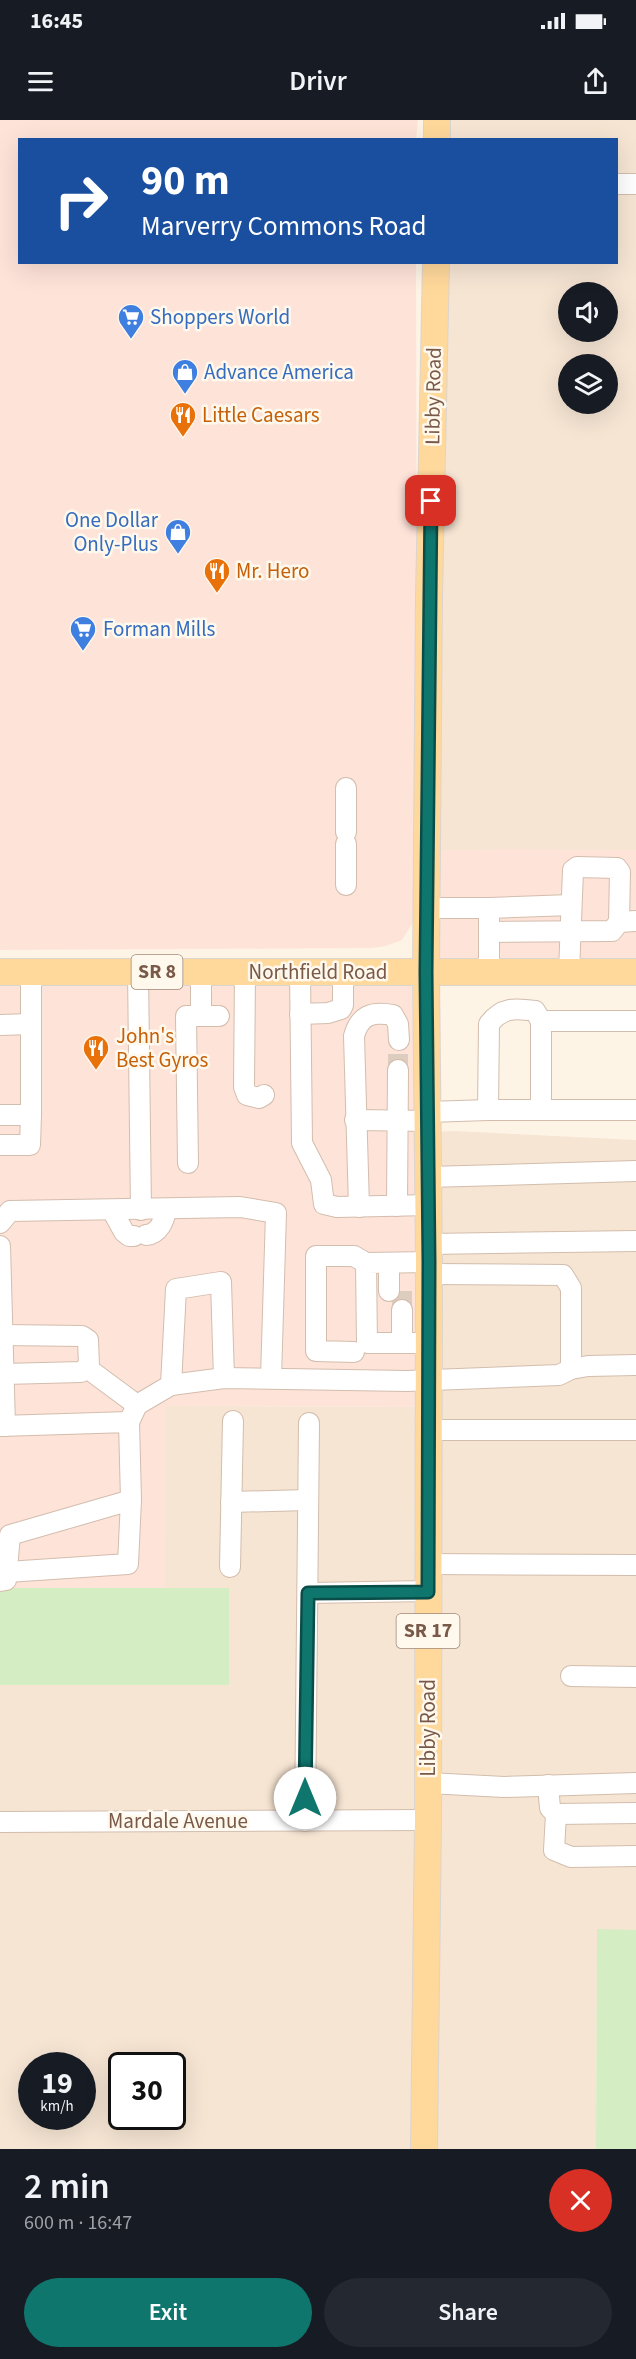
<!DOCTYPE html>
<meta charset="utf-8">
<style>
:root{--surface:#171b24;--page:#242831;--text:#f1f3f6;--muted:#9ea1a6;--accent:#0f766e}
body{margin:0;font-family:"Source Sans 3",sans-serif;background:var(--page);color:var(--text);height:100vh;display:flex;flex-direction:column;font-size:22px;white-space:nowrap}
*{box-sizing:border-box;margin:0}
p{font-size:20px;color:var(--muted)}
.icon{flex:none;width:33px;height:33px;fill:none;stroke:currentColor;stroke-width:2;stroke-linecap:round;stroke-linejoin:round}
.map{position:relative;height:2029px;overflow:hidden}
.panel{display:flex;flex-direction:column;background:var(--surface);flex:1}
.panel>*{flex:none}
.hud{position:absolute;left:18px;top:18px;width:600px;height:126px;border-radius:0px;box-shadow:0 6px 24px #0002;background:#1a4fa0;color:#fff;overflow:hidden}
.controls{position:absolute;left:558px;top:162px;display:grid;gap:12px}
.controls a{display:grid;place-items:center;width:60px;height:60px;border-radius:50%;background:var(--surface);box-shadow:0 6px 24px #0002;font-size:30px}
.speed{position:absolute;left:18px;top:1932px;display:flex;gap:12px;font-size:30px;font-weight:700;text-align:center}
.speed>*{display:grid;place-content:center;width:78px;height:78px;border-radius:50%;background:var(--surface);box-shadow:0 6px 24px #0002;line-height:1}
.speed small{font-size:15px;font-weight:400}
.speed .limit{border:3px solid #111;border-radius:9px;background:#fff;color:#111}
.pin{position:absolute;display:grid;place-items:center;width:51px;height:51px;color:#fff;margin:-26px;border-radius:12px;box-shadow:0 3px 9px #0006}
.me{position:absolute;width:66px;margin:-33px;rotate:0deg;stroke-linejoin:round;filter:drop-shadow(0 0 4px #0008)}
.turn{display:flex;align-items:center;gap:21px;height:126px;padding:0 24px;font-size:27px}
.turn .icon{width:78px;height:78px;stroke-width:2.5}
.turn b{display:block;font-size:42px;line-height:51px}
.round{display:grid;place-items:center;flex:none;width:63px;height:63px;border-radius:32px;background:var(--page)}
.overview{display:flex;align-items:center;justify-content:space-between;height:102px;padding:0 24px}
h1{font-size:36px;font-weight:600;line-height:45px}
.primary-button{display:flex;gap:12px;margin-top:auto;padding:12px 24px}
.primary-button a{flex:1;height:69px;border-radius:36px;background:var(--accent);color:#fff;font-size:24px;font-weight:600;line-height:69px;text-align:center}
.primary-button a+a{background:var(--page);color:var(--text)}
.status{display:flex;justify-content:space-between;align-items:center;height:42px;padding:0 30px;background:var(--surface);direction:ltr}
.status svg{height:16px;fill:currentColor}
header{display:flex;justify-content:space-between;align-items:center;height:78px;padding:0 24px;background:var(--surface);font-size:27px;font-weight:600}
.map>svg:first-child{display:block}
</style>
<div class="status"><b>16:45</b><svg viewBox="0 0 49 12"><path d="M0 12V9h3v3zM5 12V6h3v6zM10 12V3h3v9zM15 12V0h3v12zM26 1h20v11H26zM47 4h2v5h-2z"/></svg></div>
<header><svg class="icon" aria-label="menu" viewBox="0 0 24 24"><path d="M4 6h16M4 12h16M4 18h16"/></svg>Drivr<svg class="icon" aria-label="share" viewBox="0 0 24 24"><path d="M12 15V3M7 8l5-5 5 5M5 13v7h14v-7"/></svg></header>
<div class="map">
<svg width="636" height="2029" viewBox="0 0 636 2029">
<rect width="100%" height="100%" fill="#fef4e5"/>
<g fill="#f6e5d3" fill-rule="evenodd">
<path d="M437,0H636V730L428,731L436,143L616,142V20L437,19ZM568,172H608V212H568ZM568,244H608V284H568Z"/>
<path d="M455,1011L636,1020V1810H597L596,2029H0V1565H228L229,1468H165V1286L427,1287L428,1012ZM32,1946H82V1996H32ZM122,1946H172V1996H122Z"/>
</g>
<g fill="#fee3d9">
<polygon points="0,0 418,0 416,20 20,20 20,142 416,143 417,550 415,799 402,820 386,826 372,828 0,830"/>
<polygon points="507,729 636,730 636,852 426,853 428,1287 166,1286 165,1468 0,1468 0,852 426,852 428,731"/>
</g>
<g fill="#d5edc3">
<rect x="0" y="1468" width="229" height="97"/>
<polygon points="597,1809 636,1810 636,2029 596,2029"/>
</g>
<g fill="none" stroke-linecap="round" stroke-linejoin="round">
<g stroke="#ddcdbe" stroke-width="20" stroke-dasharray="20 10" stroke-linecap="butt">
<polyline points="398,950 398,934"/>
<polyline points="402,1171 402,1190"/>
</g>
<g stroke="#d3bdad" stroke-width="22">
<g id="minor">
<polyline points="616,64 636,64"/>
<polyline points="346,712 346,668"/>
<polyline points="346,765 346,724"/>
<polyline points="571,785 489,788 489,812 612,811 619,802 636,801"/>
<polyline points="427,788 489,788"/>
<polyline points="489,812 489,852"/>
<polyline points="138,852 141,1090"/>
<polyline points="201,852 201,896"/>
<polyline points="245,852 244,967 247,975 259,978 264,975"/>
<polyline points="300,852 302,1023 321,1060 324,1084 337,1087 429,1085"/>
<polyline points="569,852 573,750 577,747 617,748 620,752 619,802"/>
<polyline points="300,894 328,893 341,889 343,885 343,852"/>
<polyline points="541,901 636,901"/>
<polyline points="0,905 31,904"/>
<path d="M488,990L489,904C502,887 515,888 535,891L541,901V990"/>
<polyline points="428,992 488,990 636,990"/>
<polyline points="0,995 31,995 31,852"/>
<polyline points="355,1000 428,1001"/>
<polyline points="0,1025 30,1025 31,995"/>
<polyline points="188,1043 186,896 219,896"/>
<polyline points="428,1057 636,1051"/>
<polyline points="397,1086 398,950"/>
<path d="M359,1087L354,916C360,895 372,891 393,895L398,904L399,920"/>
<polyline points="112,1090 124,1112 129,1116 134,1116"/>
<polyline points="0,1103 10,1091 240,1087 276,1093 271,1258"/>
<path d="M146,1115C159,1114 164,1101 166,1090"/>
<polyline points="429,1124 636,1121"/>
<polyline points="0,1126 5,1306"/>
<polyline points="389,1143 389,1171"/>
<polyline points="402,1190 402,1223"/>
<polyline points="3,1215 82,1216 88,1220 89,1246 81,1252 4,1254"/>
<polyline points="428,1223 367,1223 366,1143 429,1142"/>
<polyline points="354,1232 316,1231 316,1136 354,1136 366,1143"/>
<polyline points="87,1248 137,1285"/>
<polyline points="571,1249 588,1246 636,1245"/>
<polyline points="171,1265 176,1169 221,1162 224,1258"/>
<polyline points="129,1302 137,1285 171,1265 224,1258 407,1261 559,1255 571,1249 571,1168 563,1155 429,1154"/>
<polyline points="0,1306 129,1302 131,1380 10,1415 6,1460 0,1461"/>
<polyline points="427,1310 636,1310"/>
<polyline points="231,1382 308,1380"/>
<polyline points="428,1444 636,1445"/>
<polyline points="230,1447 233,1301"/>
<polyline points="7,1452 128,1444 131,1380"/>
<polyline points="308,1473 428,1471"/>
<polyline points="571,1556 636,1557"/>
<polyline points="428,1663 504,1667 636,1663"/>
<polyline points="548,1665 550,1688 556,1694 636,1693"/>
<polyline points="556,1694 554,1730 571,1737 636,1736"/>
<polyline points="305,1701 309,1303"/>
<polyline points="0,1702 428,1700"/>
</g>
</g>
<g stroke="#dcd4cf" stroke-width="28">
<g id="major">
<polyline points="437,0 437,20"/>
<polyline points="0,852 636,852"/>
<polyline points="424,2029 428,1700 429,1142 426,852 429,476 436,142"/>
</g>
</g>
<use href="#minor" stroke="#fff" stroke-width="20"/>
<use href="#major" stroke="#ffd89b" stroke-width="26"/>
</g>
<g fill="none" stroke-linecap="round" stroke-linejoin="round">
<g stroke="#0a4d48" stroke-width="15">
<polyline id="route" points="305,1678 308,1473 428,1472 429,1142 426,852 431,381"/>
</g>
<use href="#route" stroke="#0f766e" stroke-width="10"/>
</g>
<defs>
<g id="supermarket-pin" transform="scale(1.35)"><path d="M0 17L-7.5 6A9.5 9.5 0 1 1 7.5 6Z" fill="#3f7fe0" stroke="#fff8ed"/><path d="M-6-5.5h2.5l.6 2H6L4.5 2H-2.5L-4.4-4H-6ZM-1.5 3.2a1.3 1.3 0 1 0 .1 0ZM3 3.2a1.3 1.3 0 1 0 .1 0Z" fill="#fff"/></g>
<g id="shop-pin" transform="scale(1.35)"><path d="M0 17L-7.5 6A9.5 9.5 0 1 1 7.5 6Z" fill="#3f7fe0" stroke="#fff8ed"/><path d="M-5-2.5h2.3a2.7 3.5 0 0 1 5.4 0H5L5.5 6h-11ZM-1.5-2.5h3a1.5 2.3 0 0 0-3 0Z" fill="#fff"/></g>
<g id="restaurant-pin" transform="scale(1.35)"><path d="M0 17L-7.5 6A9.5 9.5 0 1 1 7.5 6Z" fill="#e8710a" stroke="#fff8ed"/><path d="M-5-6h1v4h1v-4h1v4h1v-4h1v5L-1.5 .5V6h-2V.5L-5-1ZM5-6V6H3V1.5H1.5Q1.5-4 5-6Z" fill="#fff"/></g>
</defs>
<g fill-rule="evenodd">
<use href="#supermarket-pin" x="131" y="197"/>
<use href="#shop-pin" x="185" y="252"/>
<use href="#restaurant-pin" x="183" y="295"/>
<use href="#shop-pin" x="178" y="412"/>
<use href="#restaurant-pin" x="217" y="451"/>
<use href="#supermarket-pin" x="83" y="509"/>
<use href="#restaurant-pin" x="96" y="928"/>
</g>
<g text-anchor="middle" dominant-baseline="central" stroke-width="5" stroke-linejoin="round" paint-order="stroke">
<g fill="#fff8ed" stroke="#a1897a" stroke-width="1.5">
<rect x="131.5" y="835" width="51" height="34" rx="4.5"/>
<rect x="396.5" y="1494" width="63" height="34" rx="4.5"/>
</g>
<g font-size="20" font-weight="bold" fill="#795948">
<text x="157" y="852">SR 8</text>
<text x="428" y="1511">SR 17</text>
</g>
<g font-size="21" fill="#366cbe" stroke="#fff8ed" text-anchor="start">
<text x="150" y="197">Shoppers World</text>
<text x="204" y="252">Advance America</text>
<text x="158" y="400" text-anchor="end">One Dollar<tspan x="158" dy="24">Only-Plus</tspan></text>
<text x="103" y="509">Forman Mills</text>
</g>
<g font-size="21" fill="#795948" stroke="#fff8ed">
<text transform="translate(433 276) rotate(-89)">Libby Road</text>
<text x="318" y="852">Northfield Road</text>
<text transform="translate(428 1608) rotate(-90)">Libby Road</text>
<text x="178" y="1701">Mardale Avenue</text>
</g>
<g font-size="21" fill="#c56008" stroke="#fff8ed" text-anchor="start">
<text x="202" y="295">Little Caesars</text>
<text x="236" y="451">Mr. Hero</text>
<text x="116" y="916">John's<tspan x="116" dy="24">Best Gyros</tspan></text>
</g>
</g>
</svg>
<div class="controls">
<a><svg class="icon" aria-label="sound" viewBox="0 0 24 24"><path d="M4 9h4l5-4v14l-5-4H4zM17 9q2 3 0 6"/></svg></a>
<a><svg class="icon" aria-label="layers" viewBox="0 0 24 24"><path d="M12 4l9 5-9 5-9-5zM3 14l9 5 9-5"/></svg></a>
</div>
<div class="speed"><div>19<small>km/h</small></div><div class="limit">30</div></div>
<div class="pin" style="left:431px;top:381px;background:#d93025"><svg class="icon" aria-label="arrive" viewBox="0 0 24 24"><path d="M6 21V4h12l-3 4 3 4H6"/></svg></div>
<svg class="me" style="left:305px;top:1678px" viewBox="-20 -20 40 40"><circle r="19" fill="#fff"/><path d="M0-13L10 11 0 6-10 11z" fill="#0f766e"/></svg>
<div class="hud">
<div class="turn"><svg class="icon" aria-label="right" viewBox="0 0 24 24"><path d="M7 20v-9h11M14 6l5 5-5 5"/></svg><div><b>90 m</b>Marverry Commons Road</div></div>
</div>
</div>
<section class="panel">
<div class="overview"><div><h1>2 min</h1><p>600 m · 16:47</p></div><a class="round" style="background:#d93025;color:#fff"><svg class="icon" aria-label="close" viewBox="0 0 24 24"><path d="M6 6l12 12M18 6L6 18"/></svg></a></div>
<div class="primary-button"><a>Exit</a><a>Share</a></div>
</section>
